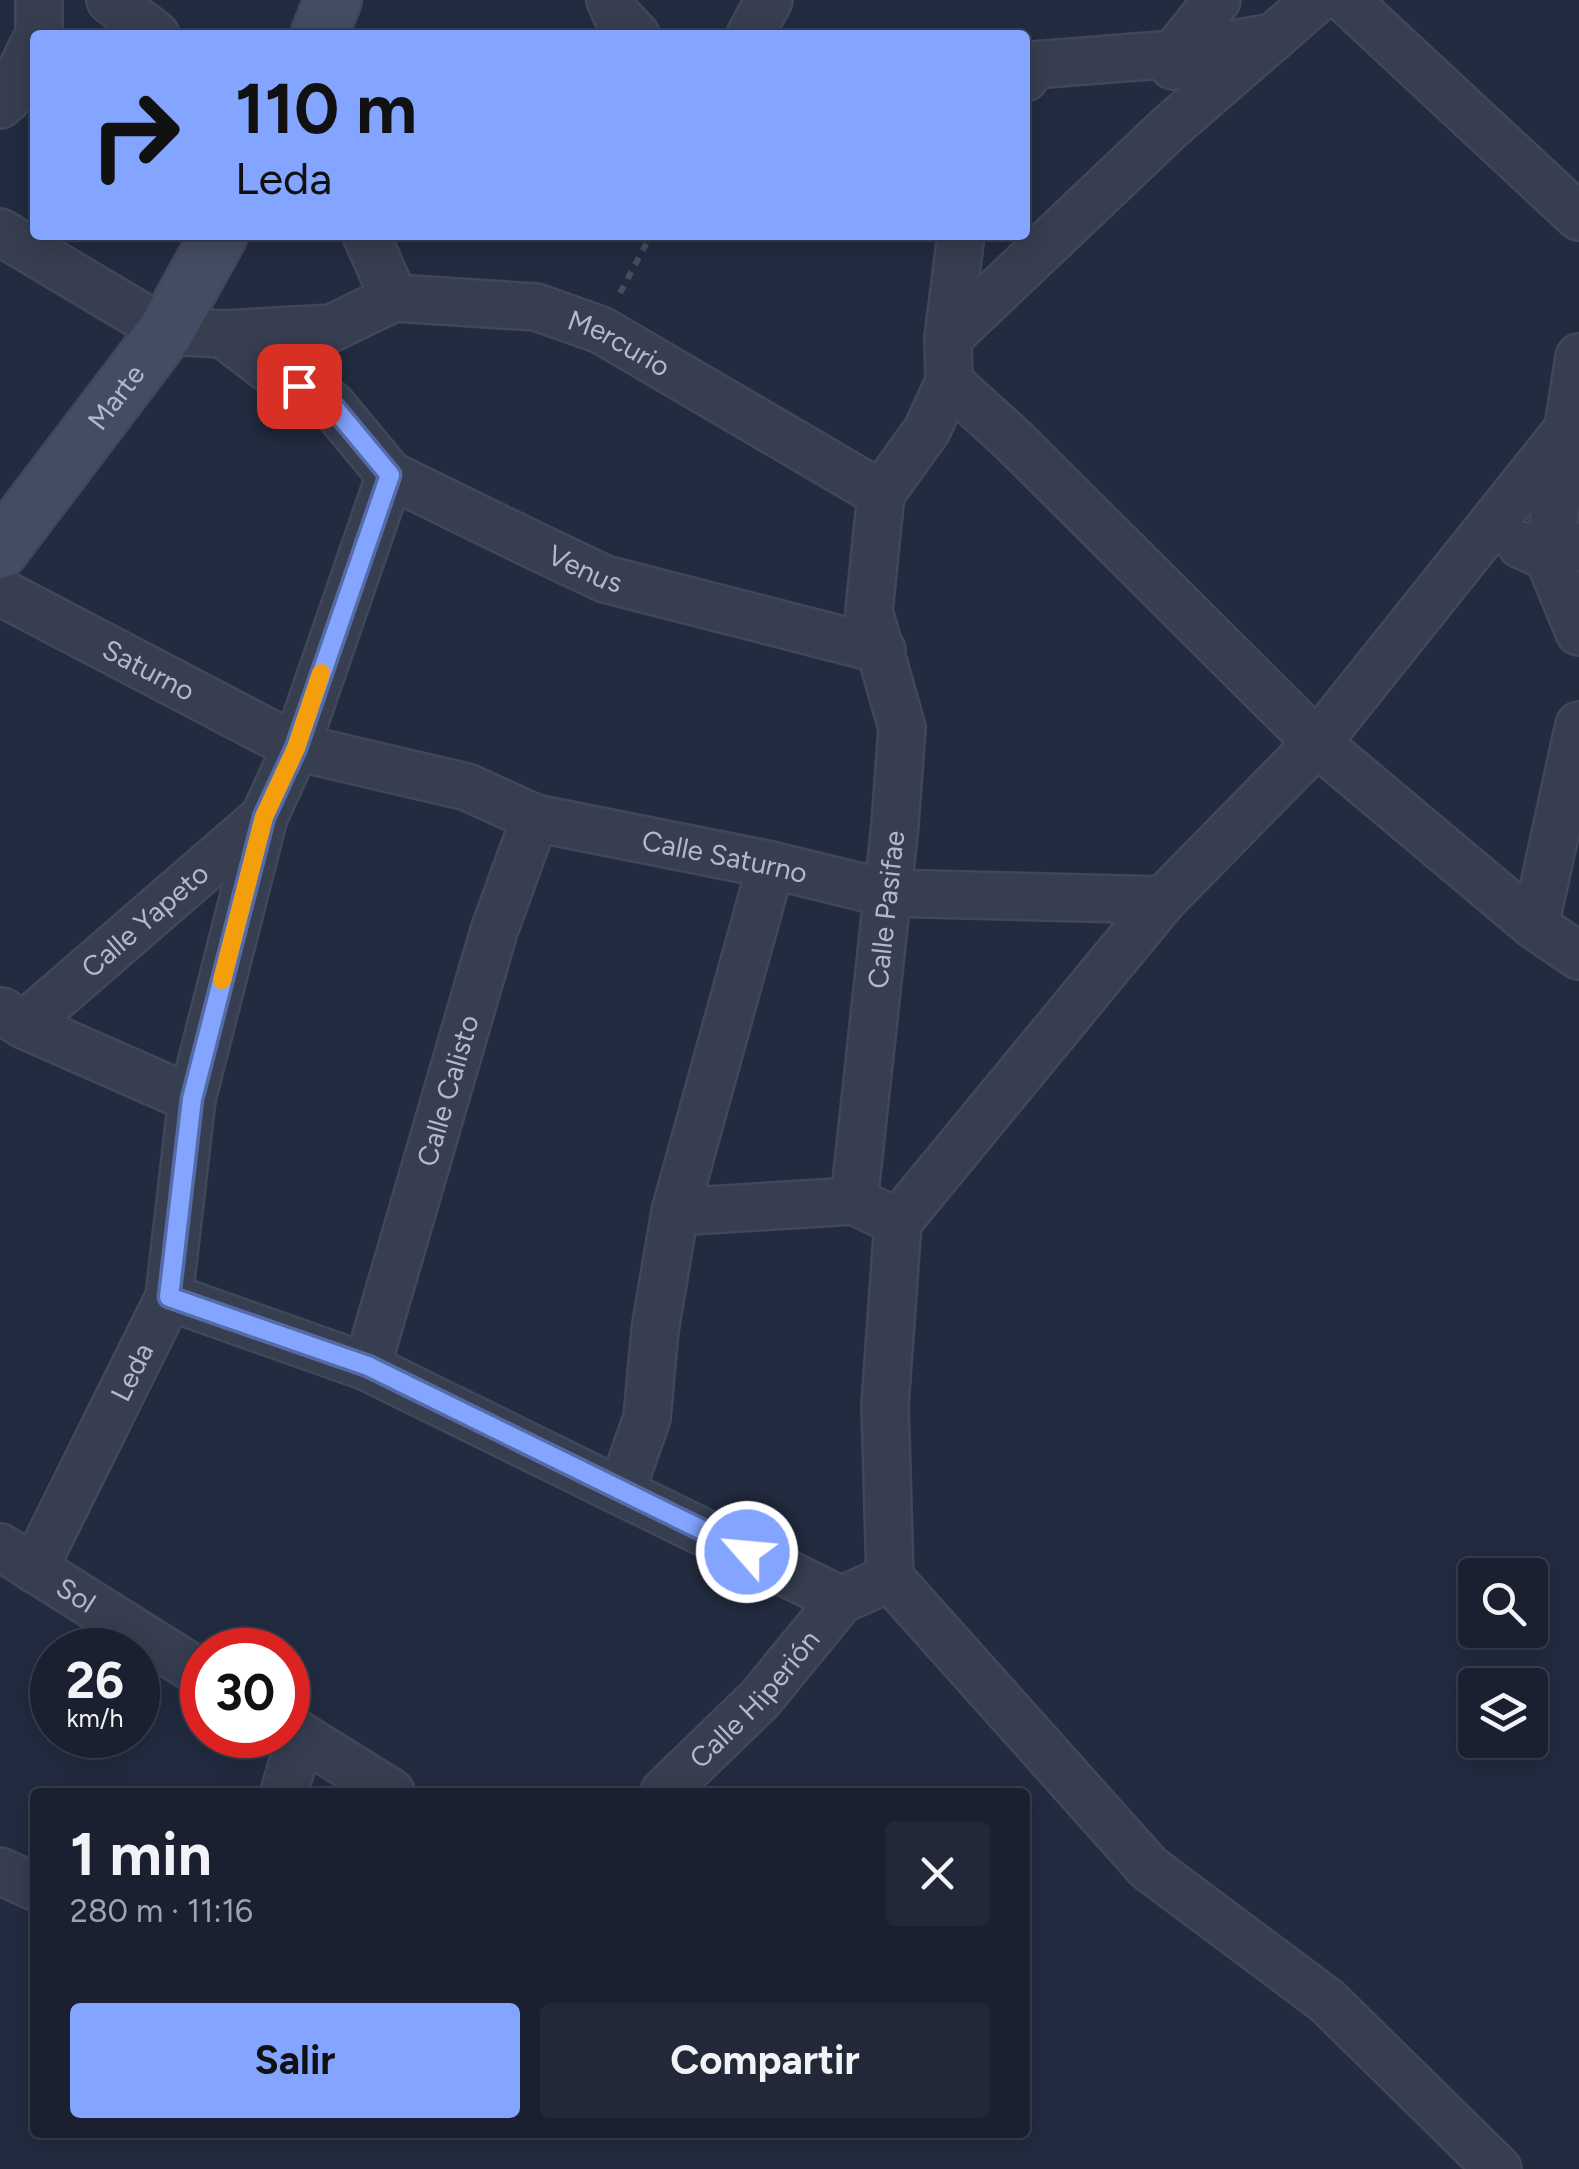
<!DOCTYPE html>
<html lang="es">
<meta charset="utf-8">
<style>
:root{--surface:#1a2030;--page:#232838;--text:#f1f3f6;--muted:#9fa3ab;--line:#383e4c;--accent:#83a4ff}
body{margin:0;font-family:Figtree,sans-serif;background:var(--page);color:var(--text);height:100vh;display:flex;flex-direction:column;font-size:38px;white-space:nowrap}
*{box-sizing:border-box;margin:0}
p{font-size:32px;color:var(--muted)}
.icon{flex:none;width:55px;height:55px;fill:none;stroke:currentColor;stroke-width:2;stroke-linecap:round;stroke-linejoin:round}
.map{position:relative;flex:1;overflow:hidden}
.sheet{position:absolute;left:30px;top:1788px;width:1000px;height:350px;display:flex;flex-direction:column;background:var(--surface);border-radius:10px;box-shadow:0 5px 25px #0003,0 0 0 2px var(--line)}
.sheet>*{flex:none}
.guide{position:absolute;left:30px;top:30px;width:1000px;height:210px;border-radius:10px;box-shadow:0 5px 25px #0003,0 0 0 2px var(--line);background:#83a4ff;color:#111;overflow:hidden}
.fabs{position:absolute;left:1458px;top:1558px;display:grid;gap:20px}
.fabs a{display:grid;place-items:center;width:90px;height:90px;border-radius:10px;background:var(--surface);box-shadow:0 5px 25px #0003,0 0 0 2px var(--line);font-size:50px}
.speed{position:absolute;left:30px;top:1628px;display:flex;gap:20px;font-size:50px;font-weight:700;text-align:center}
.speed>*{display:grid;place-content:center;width:130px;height:130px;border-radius:50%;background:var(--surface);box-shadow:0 5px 25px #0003,0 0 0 2px var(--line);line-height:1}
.speed small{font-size:25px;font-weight:400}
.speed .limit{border:15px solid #d22;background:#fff;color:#111}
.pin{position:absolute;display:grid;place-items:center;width:85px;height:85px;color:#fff;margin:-42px;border-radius:20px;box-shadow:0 5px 15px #0006}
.me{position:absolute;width:110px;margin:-55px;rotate:297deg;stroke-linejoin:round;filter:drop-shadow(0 0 8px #0008)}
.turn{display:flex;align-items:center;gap:35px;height:210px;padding:0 40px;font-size:45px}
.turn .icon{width:130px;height:130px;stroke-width:2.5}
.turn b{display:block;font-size:70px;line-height:85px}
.round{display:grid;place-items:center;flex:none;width:105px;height:105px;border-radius:10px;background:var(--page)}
.summary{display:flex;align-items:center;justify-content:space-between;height:170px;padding:0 40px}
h1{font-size:60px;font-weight:700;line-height:75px}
.primary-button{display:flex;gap:20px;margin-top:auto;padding:20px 40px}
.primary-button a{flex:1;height:115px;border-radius:10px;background:var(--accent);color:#111;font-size:40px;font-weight:700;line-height:115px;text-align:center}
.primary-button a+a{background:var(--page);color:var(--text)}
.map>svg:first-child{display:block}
</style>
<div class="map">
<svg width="1579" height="2169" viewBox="0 0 1579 2169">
<rect width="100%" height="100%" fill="#222b40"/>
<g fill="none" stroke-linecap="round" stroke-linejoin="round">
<g stroke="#404759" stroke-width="50">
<g id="street">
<polyline points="110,0 156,35"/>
<polyline points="610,0 616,14 636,35"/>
<polyline points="1346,0 1579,217"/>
<polyline points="39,35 39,0"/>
<polyline points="750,35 769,0"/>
<polyline points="1173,66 1174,54 1217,0"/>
<polyline points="1025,78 1033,65 1174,54 1274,37"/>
<polyline points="0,105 7,99 35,42"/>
<polyline points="0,232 166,331 223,334 332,328 394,298"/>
<path id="s1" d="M366,235L394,298L536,307L601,330L881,494"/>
<path id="s2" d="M223,334L266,367L331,404L390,475L529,543L605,579L882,650"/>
<polyline points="948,338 1169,128 1316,0"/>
<polyline points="1579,357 1548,557 1579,546"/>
<polyline points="949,382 1013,440 1317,743 1535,926 1579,956"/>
<polyline points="1521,545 1548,557 1579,632"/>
<path id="s3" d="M0,592L296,747L467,787L535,818L771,865L886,893L1163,900"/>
<polyline points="1535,926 1579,725"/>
<polyline points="2,1011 24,1025 192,1099"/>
<path id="s4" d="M24,1025L264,817"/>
<polyline points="675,1212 854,1201"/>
<polyline points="898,1222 1163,900 1317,743 1579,415"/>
<path id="s5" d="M898,1222L854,1201L895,825L902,728L869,611L881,494L927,430L949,382L948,338L961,235"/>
<polyline points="169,1297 367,1367 841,1600"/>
<path id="s6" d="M367,1367L494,931L535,818"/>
<polyline points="622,1489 647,1418 655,1330 675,1212 771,865"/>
<path id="s7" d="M0,1547L202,1674"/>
<path id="s8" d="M34,1569L169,1297L192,1099L264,817L296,747L390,475"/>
<polyline points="890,1578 885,1405 898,1222"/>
<polyline points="288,1728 391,1792"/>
<polyline points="284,1792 301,1736"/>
<path id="s9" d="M664,1792L760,1699L841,1600L890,1578L1149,1868L1327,2001L1498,2169"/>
<polyline points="0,1871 35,1887"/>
</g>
</g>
<g stroke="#404759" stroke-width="60">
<g id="secondary">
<polyline points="319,35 333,0"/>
<path id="s10" d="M0,550L166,331L219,235"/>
</g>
</g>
<polyline stroke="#3d5359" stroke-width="6" stroke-dasharray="8 8" stroke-linecap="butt" points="620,293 651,235"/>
<use href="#street" stroke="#363e50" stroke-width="45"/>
<use href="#secondary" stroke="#444c63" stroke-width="55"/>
</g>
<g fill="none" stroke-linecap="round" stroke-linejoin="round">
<g stroke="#556ba6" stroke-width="25">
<polyline id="route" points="299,386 331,404 390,475 296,748 264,817 192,1099 169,1297 368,1366 747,1552"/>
</g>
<use href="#route" stroke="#83a4ff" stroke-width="18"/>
<polyline stroke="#f59e0b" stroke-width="18" points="222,980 264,817 296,748 321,673"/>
</g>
<g text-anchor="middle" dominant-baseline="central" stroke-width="10" stroke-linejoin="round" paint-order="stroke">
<g font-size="28" fill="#b3b9cb" stroke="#1b2335">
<text stroke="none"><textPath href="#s1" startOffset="302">Mercurio</textPath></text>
<text stroke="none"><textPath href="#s10" startOffset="192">Marte</textPath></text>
<text stroke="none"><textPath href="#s2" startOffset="438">Venus</textPath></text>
<text stroke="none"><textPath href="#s3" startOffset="168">Saturno</textPath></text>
<text stroke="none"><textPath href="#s3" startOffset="778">Calle Saturno</textPath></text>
<text stroke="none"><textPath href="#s5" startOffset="342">Calle Pasifae</textPath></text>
<text stroke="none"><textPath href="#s4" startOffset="160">Calle Yapeto</textPath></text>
<text stroke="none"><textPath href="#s6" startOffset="288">Calle Calisto</textPath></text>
<text stroke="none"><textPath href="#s8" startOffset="220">Leda</textPath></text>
<text stroke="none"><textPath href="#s7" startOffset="90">Sol</textPath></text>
<text stroke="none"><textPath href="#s9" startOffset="130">Calle Hiperión</textPath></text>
</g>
</g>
</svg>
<div class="fabs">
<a><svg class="icon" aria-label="search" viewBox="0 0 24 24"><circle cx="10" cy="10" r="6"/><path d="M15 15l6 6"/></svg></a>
<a><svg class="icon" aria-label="layers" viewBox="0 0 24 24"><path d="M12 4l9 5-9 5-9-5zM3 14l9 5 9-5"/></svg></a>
</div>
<div class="speed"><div>26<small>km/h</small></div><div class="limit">30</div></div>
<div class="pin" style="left:299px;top:386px;background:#d93025"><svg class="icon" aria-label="arrive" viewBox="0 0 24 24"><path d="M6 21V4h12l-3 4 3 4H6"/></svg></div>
<svg class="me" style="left:747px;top:1552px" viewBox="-20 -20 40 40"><circle r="17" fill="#83a4ff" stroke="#fff" stroke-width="3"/><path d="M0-11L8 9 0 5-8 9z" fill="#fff"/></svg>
<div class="guide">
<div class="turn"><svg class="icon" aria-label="right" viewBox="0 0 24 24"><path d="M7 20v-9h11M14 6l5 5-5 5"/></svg><div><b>110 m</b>Leda</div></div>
</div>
<section class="sheet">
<div class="summary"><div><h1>1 min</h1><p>280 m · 11:16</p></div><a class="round"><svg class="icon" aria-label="close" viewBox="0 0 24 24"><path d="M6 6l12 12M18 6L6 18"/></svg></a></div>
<div class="primary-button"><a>Salir</a><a>Compartir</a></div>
</section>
</div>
